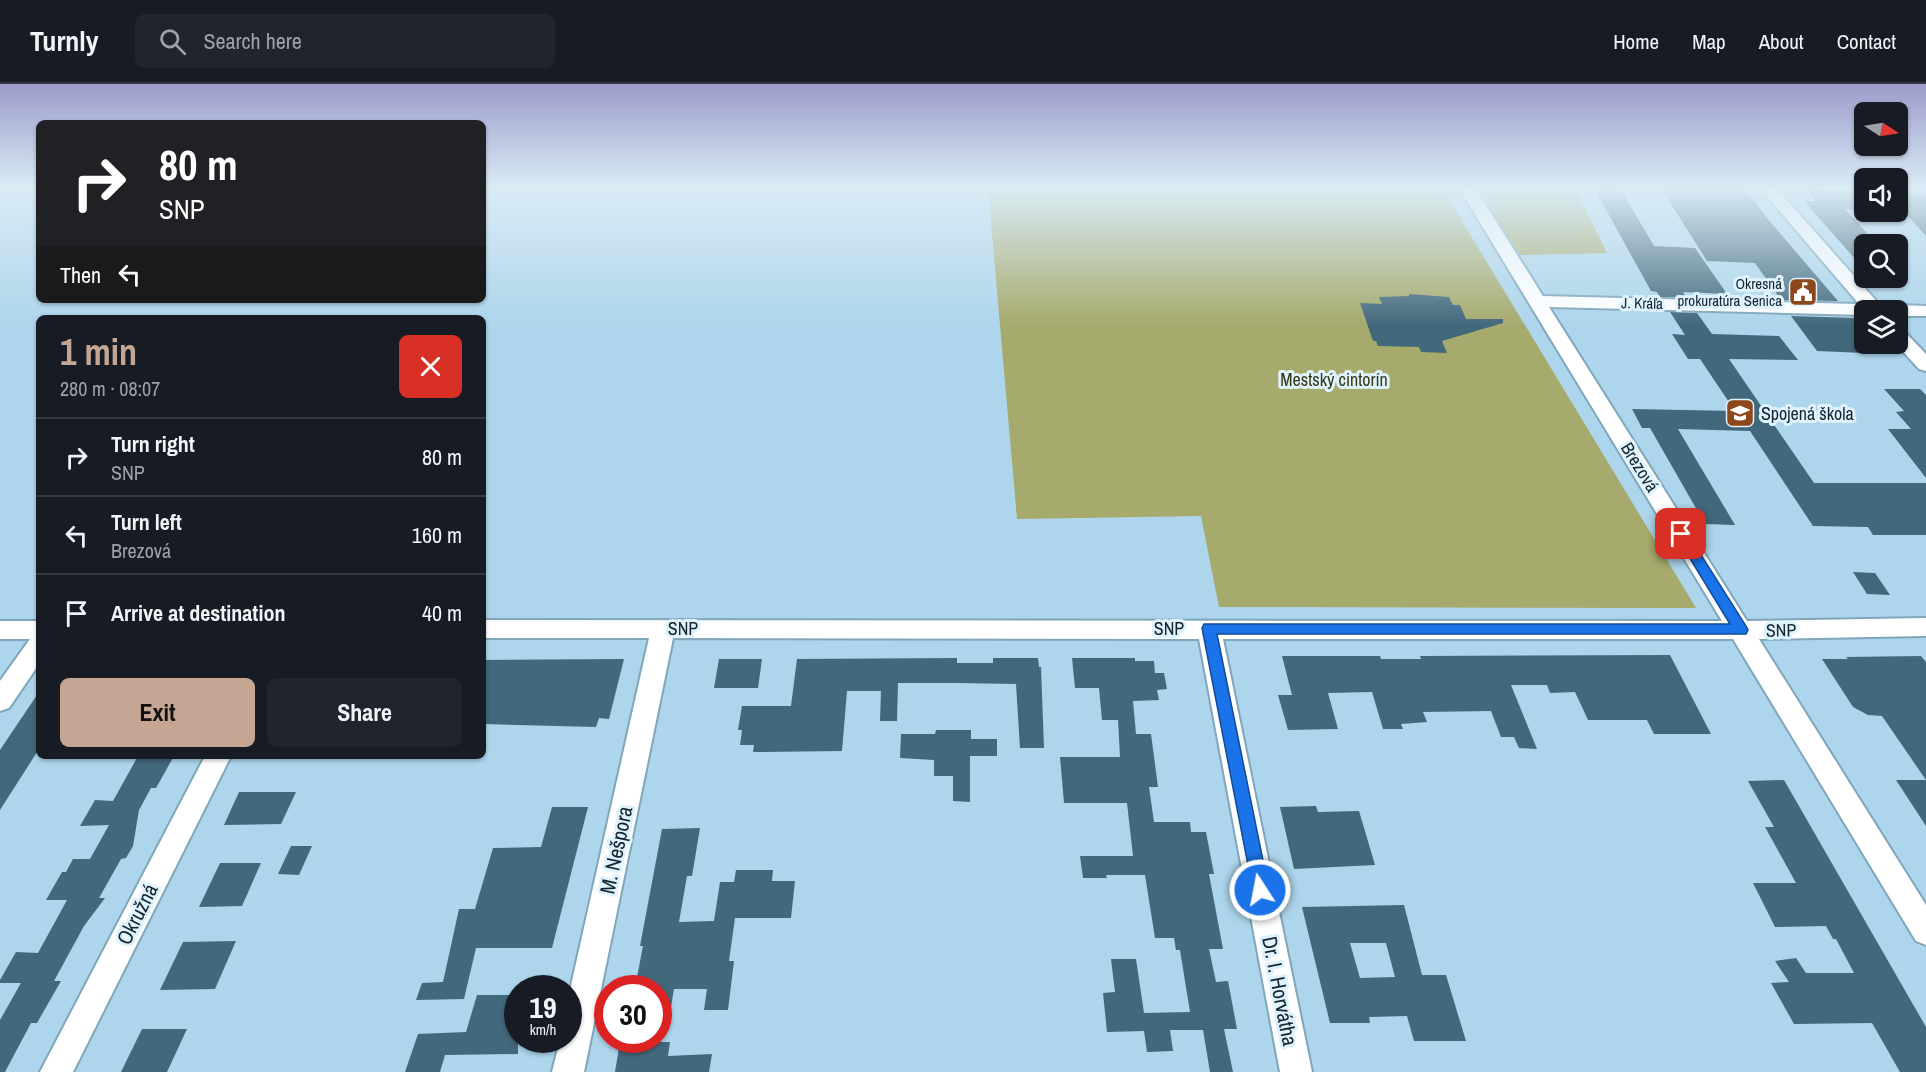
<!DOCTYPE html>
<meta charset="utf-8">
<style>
:root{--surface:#171b24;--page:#20242c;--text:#f1f3f6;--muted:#9ea1a6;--line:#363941;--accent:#c4a693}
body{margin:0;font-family:"Archivo Narrow",sans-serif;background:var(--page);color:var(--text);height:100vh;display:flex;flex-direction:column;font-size:22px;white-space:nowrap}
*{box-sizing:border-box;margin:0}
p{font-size:20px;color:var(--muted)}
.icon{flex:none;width:33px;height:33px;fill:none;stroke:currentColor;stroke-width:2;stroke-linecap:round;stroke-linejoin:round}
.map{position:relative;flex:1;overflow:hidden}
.side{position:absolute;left:36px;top:231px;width:450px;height:444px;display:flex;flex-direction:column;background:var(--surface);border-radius:9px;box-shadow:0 2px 4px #0004}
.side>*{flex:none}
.top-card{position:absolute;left:36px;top:36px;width:450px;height:183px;border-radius:9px;box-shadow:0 2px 4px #0004;background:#202124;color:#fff;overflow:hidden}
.needle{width:39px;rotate:102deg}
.controls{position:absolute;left:1854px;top:18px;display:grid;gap:12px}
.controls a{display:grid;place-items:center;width:54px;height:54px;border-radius:9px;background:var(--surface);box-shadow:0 2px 4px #0004;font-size:30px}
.speed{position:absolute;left:504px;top:891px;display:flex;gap:12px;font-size:30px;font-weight:700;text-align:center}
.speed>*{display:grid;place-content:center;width:78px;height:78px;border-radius:50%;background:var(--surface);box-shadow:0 2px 4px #0004;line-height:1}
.speed small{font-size:15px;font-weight:400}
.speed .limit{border:9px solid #d22;background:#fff;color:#111}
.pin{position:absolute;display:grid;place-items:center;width:51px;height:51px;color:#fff;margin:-26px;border-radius:12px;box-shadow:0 3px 9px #0006}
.me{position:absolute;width:66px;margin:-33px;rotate:349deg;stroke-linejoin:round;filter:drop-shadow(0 0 4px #0008)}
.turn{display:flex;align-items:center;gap:21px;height:126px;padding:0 24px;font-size:27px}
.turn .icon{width:78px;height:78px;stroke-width:2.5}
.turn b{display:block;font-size:42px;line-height:51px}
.then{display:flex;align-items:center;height:57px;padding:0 24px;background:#0003;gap:12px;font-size:22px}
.round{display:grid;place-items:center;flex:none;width:63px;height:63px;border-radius:9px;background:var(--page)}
.summary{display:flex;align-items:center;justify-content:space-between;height:102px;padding:0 24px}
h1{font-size:36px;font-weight:800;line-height:45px;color:var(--accent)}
.action{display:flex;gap:12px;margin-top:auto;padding:12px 24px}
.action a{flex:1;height:69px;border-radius:9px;background:var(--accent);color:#111;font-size:24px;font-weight:800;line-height:69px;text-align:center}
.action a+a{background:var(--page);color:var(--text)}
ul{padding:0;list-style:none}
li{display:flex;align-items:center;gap:18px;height:78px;padding:0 24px;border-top:2px solid var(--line)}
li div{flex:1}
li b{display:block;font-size:22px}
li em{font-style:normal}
header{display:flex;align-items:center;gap:36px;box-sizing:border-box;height:84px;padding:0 30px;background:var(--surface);border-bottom:2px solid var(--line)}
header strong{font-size:28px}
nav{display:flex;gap:33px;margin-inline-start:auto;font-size:21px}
.search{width:420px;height:54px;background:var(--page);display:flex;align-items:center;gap:15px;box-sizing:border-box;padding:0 21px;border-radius:9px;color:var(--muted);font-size:22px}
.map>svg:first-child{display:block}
</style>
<header>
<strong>Turnly</strong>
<div class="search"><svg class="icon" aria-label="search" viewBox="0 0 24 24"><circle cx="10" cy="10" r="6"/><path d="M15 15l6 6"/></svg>Search here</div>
<nav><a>Home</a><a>Map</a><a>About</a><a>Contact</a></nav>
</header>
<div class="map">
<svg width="1926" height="988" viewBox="0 0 1926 988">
<rect width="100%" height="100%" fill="#add5eb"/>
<g fill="#a6aa6c">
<polygon points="988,104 1442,104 1696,524 1219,523 1201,432 1017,435"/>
<polygon points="1475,104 1575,104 1607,169 1520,171"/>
</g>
<g fill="#42687b" fill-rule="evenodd">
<polygon points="1594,104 1620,104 1654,162 1695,164 1727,210 1683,208 1686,213 1660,213 1657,208 1651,207"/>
<polygon points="1661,104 1745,104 1767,134 1838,217 1781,216 1755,179 1707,177"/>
<polygon points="1806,104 1864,108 1864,126 1845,125 1877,160 1864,160 1864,185 1804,117 1816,117"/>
<polygon points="1898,110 1926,110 1926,152 1904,128 1898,128"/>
<polygon points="1409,210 1449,213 1453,221 1460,221 1466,235 1503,235 1503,239 1442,257 1447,269 1421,268 1419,263 1378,262 1376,257 1373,257 1360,219 1382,220 1379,213 1409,212"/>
<polygon points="1670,228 1697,229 1712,250 1779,252 1798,276 1729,275 1814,399 1926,399 1926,451 1873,451 1868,443 1813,442 1750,347 1678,345 1735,441 1705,440 1650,344 1642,344 1632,325 1735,327 1700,275 1688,275 1672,250 1685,251"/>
<polygon points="1791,232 1856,234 1864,244 1864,269 1817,267"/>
<polygon points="1884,305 1920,305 1926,311 1926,394 1888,345 1911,345 1896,328 1904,327"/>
<polygon points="1853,488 1875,489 1890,511 1867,510"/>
<polygon points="1670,571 1711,650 1654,650 1647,636 1588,636 1575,608 1550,609 1547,601 1511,601 1537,665 1519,664 1514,653 1501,653 1491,627 1423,628 1427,638 1401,640 1403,645 1383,645 1372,608 1328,609 1338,645 1288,646 1278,611 1292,611 1282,572 1380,572 1381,575 1421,575 1420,572"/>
<polygon points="1921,572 1926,578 1926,742 1896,696 1926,696 1882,632 1868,631 1853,623 1822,575 1848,575 1846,573"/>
<polygon points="957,574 957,579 993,579 993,574 1038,574 1039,583 1041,583 1044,664 1020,664 1016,600 957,599 898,599 897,637 880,637 881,607 847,607 842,667 753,668 754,661 740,661 742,646 738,646 742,622 791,622 797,575"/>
<polygon points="1072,574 1135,574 1135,577 1154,577 1155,589 1164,589 1167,605 1157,606 1159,616 1133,617 1136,650 1151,650 1158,703 1149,703 1154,738 1190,738 1191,748 1206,748 1214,790 1209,790 1223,865 1209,865 1216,898 1228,897 1237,945 1224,945 1233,988 1210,988 1203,946 1170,946 1173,967 1147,968 1144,947 1107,948 1103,909 1115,908 1111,875 1136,875 1144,929 1190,928 1180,866 1176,866 1174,854 1155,854 1145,791 1106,791 1107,794 1083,794 1080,772 1133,772 1127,719 1064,719 1060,673 1120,673 1118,636 1102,636 1099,604 1075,604"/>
<polygon points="624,575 609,635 599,634 596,643 483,640 483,576"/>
<polygon points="719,575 762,575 758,604 714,604"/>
<polygon points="39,608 39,665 0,726 0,666"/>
<polygon points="936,646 971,646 971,655 997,655 997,672 970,672 970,718 953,717 953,692 934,692 934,676 900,674 901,650 935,650"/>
<polygon points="138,672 174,672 156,704 151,704 139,726 133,762 126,774 121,775 99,814 105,814 84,842 54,897 61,897 37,939 31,939 5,988 0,988 0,936 21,899 0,899 0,896 16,868 38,869 67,816 46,816 62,788 66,788 73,775 90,775 109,741 80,742 95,716 113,717"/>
<polygon points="1784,696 1926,943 1926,988 1900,988 1872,939 1794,940 1771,899 1789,898 1775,877 1796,874 1806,889 1854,889 1836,855 1833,855 1826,842 1775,843 1753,799 1796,799 1765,743 1774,743 1748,697"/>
<polygon points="239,708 296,708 281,740 224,741"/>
<polygon points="1316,722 1318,728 1359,727 1375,781 1294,785 1280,723"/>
<polygon points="552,723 588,723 552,864 476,864 464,915 416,916 422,899 443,898 459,825 475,825 493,764 541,763"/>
<polygon points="700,744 692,792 687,792 679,838 714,837 720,798 734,798 736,786 773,786 772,797 795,797 791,834 735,834 729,877 734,877 728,926 704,926 707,905 674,905 668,941 658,940 658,904 635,904 643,862 640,862 662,745"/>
<polygon points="291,762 312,762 299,791 278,790"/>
<polygon points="220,779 261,779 242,822 199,823"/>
<path d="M1404,821L1422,891H1446L1466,957H1414L1407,932L1369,933L1370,939H1330L1302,823ZM1350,859H1386L1395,893L1360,894Z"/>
<polygon points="236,857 215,905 160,906 183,858"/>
<polygon points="477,911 518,911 518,970 445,971 440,988 405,988 418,950 466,948"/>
<polygon points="142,945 187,945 167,988 121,988"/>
<polygon points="620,958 670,958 668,972 712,970 709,988 615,988"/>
</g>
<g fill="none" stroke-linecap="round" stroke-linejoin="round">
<g stroke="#7fa6bb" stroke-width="4">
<g id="street">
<polygon points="1459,104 1475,104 1543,212 1859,220 1760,104 1776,104 1879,220 1926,222 1926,232 1898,232 1898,226 1864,226 1864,231 1549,223 1747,537 1926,534 1926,552 1759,555 1926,821 1926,861 1916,857 1733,555 1223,555 1312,988 1280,988 1199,555 673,554 584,988 552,988 560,956 568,956 568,915 649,554 483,554 483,536 1722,537"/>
<polygon points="1898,245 1904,247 1926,270 1926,287 1919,285 1896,260"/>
<polygon points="0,537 39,537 39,580 9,624 0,627 0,597 30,555 0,555"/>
<polygon points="205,672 231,672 73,988 40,988"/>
</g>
</g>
<use href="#street" fill="#fff" fill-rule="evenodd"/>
</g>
<linearGradient id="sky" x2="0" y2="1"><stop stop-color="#9b9cca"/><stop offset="0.43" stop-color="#daecf6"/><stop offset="1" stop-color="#daecf6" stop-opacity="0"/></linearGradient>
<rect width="1926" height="242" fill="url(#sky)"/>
<polygon fill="#1a73e8" stroke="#114b97" stroke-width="1.5" points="1681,445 1686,447 1746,542 1748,546 1746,550 1217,550 1269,806 1266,812 1260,815 1254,812 1202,544 1204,540 1730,540 1675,450"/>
<defs>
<g id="civic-square" transform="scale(1.5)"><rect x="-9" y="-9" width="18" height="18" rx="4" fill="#8c481a" stroke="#dff3fe"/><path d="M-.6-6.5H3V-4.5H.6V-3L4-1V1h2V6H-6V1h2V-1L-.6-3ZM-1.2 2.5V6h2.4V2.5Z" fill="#fff"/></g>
<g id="school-square" transform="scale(1.5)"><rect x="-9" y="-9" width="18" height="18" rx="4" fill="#8c481a" stroke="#dff3fe"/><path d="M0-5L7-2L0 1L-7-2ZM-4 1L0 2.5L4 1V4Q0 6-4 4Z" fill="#fff"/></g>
</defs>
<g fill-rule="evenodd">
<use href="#civic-square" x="1803" y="208"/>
<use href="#school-square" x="1740" y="329"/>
</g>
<g text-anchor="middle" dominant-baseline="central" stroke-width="6" stroke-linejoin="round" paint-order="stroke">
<g font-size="15" fill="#15242d" stroke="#dff3fe" text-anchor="end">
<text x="1782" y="199">Okresná<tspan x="1782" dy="17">prokuratúra Senica</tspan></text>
</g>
<g font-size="15" fill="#15242d" stroke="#dff3fe">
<text transform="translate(1642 219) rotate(1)">J. Kráľa</text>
</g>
<g font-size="18" fill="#363813" stroke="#dff3fe">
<text x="1334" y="295">Mestský cintorín</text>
</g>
<g font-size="18" fill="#15242d" stroke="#dff3fe" text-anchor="start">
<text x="1761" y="329">Spojená škola</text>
</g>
<g font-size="18" fill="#15242d" stroke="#dff3fe">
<text transform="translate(1640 383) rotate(58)">Brezová</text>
<text x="683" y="544">SNP</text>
<text x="1169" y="544">SNP</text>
<text transform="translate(1781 546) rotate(-1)">SNP</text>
</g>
<g font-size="21" fill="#15242d" stroke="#dff3fe">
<text transform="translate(616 766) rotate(-78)">M. Nešpora</text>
<text transform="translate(137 830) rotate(-63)">Okružná</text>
<text transform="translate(1280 907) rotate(79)">Dr. I. Horvátha</text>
</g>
</g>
</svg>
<div class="controls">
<a><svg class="needle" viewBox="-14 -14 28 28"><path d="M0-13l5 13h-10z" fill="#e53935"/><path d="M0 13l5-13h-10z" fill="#9ea1a6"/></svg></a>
<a><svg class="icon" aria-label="sound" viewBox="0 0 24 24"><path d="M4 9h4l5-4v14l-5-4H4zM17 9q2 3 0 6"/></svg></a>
<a><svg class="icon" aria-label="search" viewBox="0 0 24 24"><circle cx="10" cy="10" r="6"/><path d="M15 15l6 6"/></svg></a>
<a><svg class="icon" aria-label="layers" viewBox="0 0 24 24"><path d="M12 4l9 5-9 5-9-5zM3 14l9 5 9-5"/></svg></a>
</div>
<div class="speed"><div>19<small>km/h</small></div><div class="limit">30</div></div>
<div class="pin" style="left:1681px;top:450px;background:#d93025"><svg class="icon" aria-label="arrive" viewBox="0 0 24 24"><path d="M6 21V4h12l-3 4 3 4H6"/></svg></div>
<svg class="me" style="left:1260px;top:806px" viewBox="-20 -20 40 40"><circle r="17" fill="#1a73e8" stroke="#fff" stroke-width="3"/><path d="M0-11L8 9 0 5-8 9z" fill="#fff"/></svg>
<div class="top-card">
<div class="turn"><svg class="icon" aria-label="right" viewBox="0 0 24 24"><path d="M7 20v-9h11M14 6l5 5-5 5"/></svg><div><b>80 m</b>SNP</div></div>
<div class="then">Then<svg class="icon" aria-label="left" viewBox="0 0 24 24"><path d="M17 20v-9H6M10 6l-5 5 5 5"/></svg></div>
</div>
<section class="side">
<div class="summary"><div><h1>1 min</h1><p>280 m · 08:07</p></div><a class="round" style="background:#d93025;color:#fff"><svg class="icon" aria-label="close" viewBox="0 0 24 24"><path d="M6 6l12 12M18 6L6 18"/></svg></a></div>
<ul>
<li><svg class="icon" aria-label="right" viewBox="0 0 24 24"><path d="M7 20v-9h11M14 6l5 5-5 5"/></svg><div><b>Turn right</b><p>SNP</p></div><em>80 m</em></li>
<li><svg class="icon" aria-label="left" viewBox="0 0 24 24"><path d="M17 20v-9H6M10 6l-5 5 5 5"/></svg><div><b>Turn left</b><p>Brezová</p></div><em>160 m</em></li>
<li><svg class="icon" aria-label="arrive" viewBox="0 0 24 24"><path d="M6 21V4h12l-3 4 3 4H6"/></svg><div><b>Arrive at destination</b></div><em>40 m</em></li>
</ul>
<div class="action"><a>Exit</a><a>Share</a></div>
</section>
</div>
